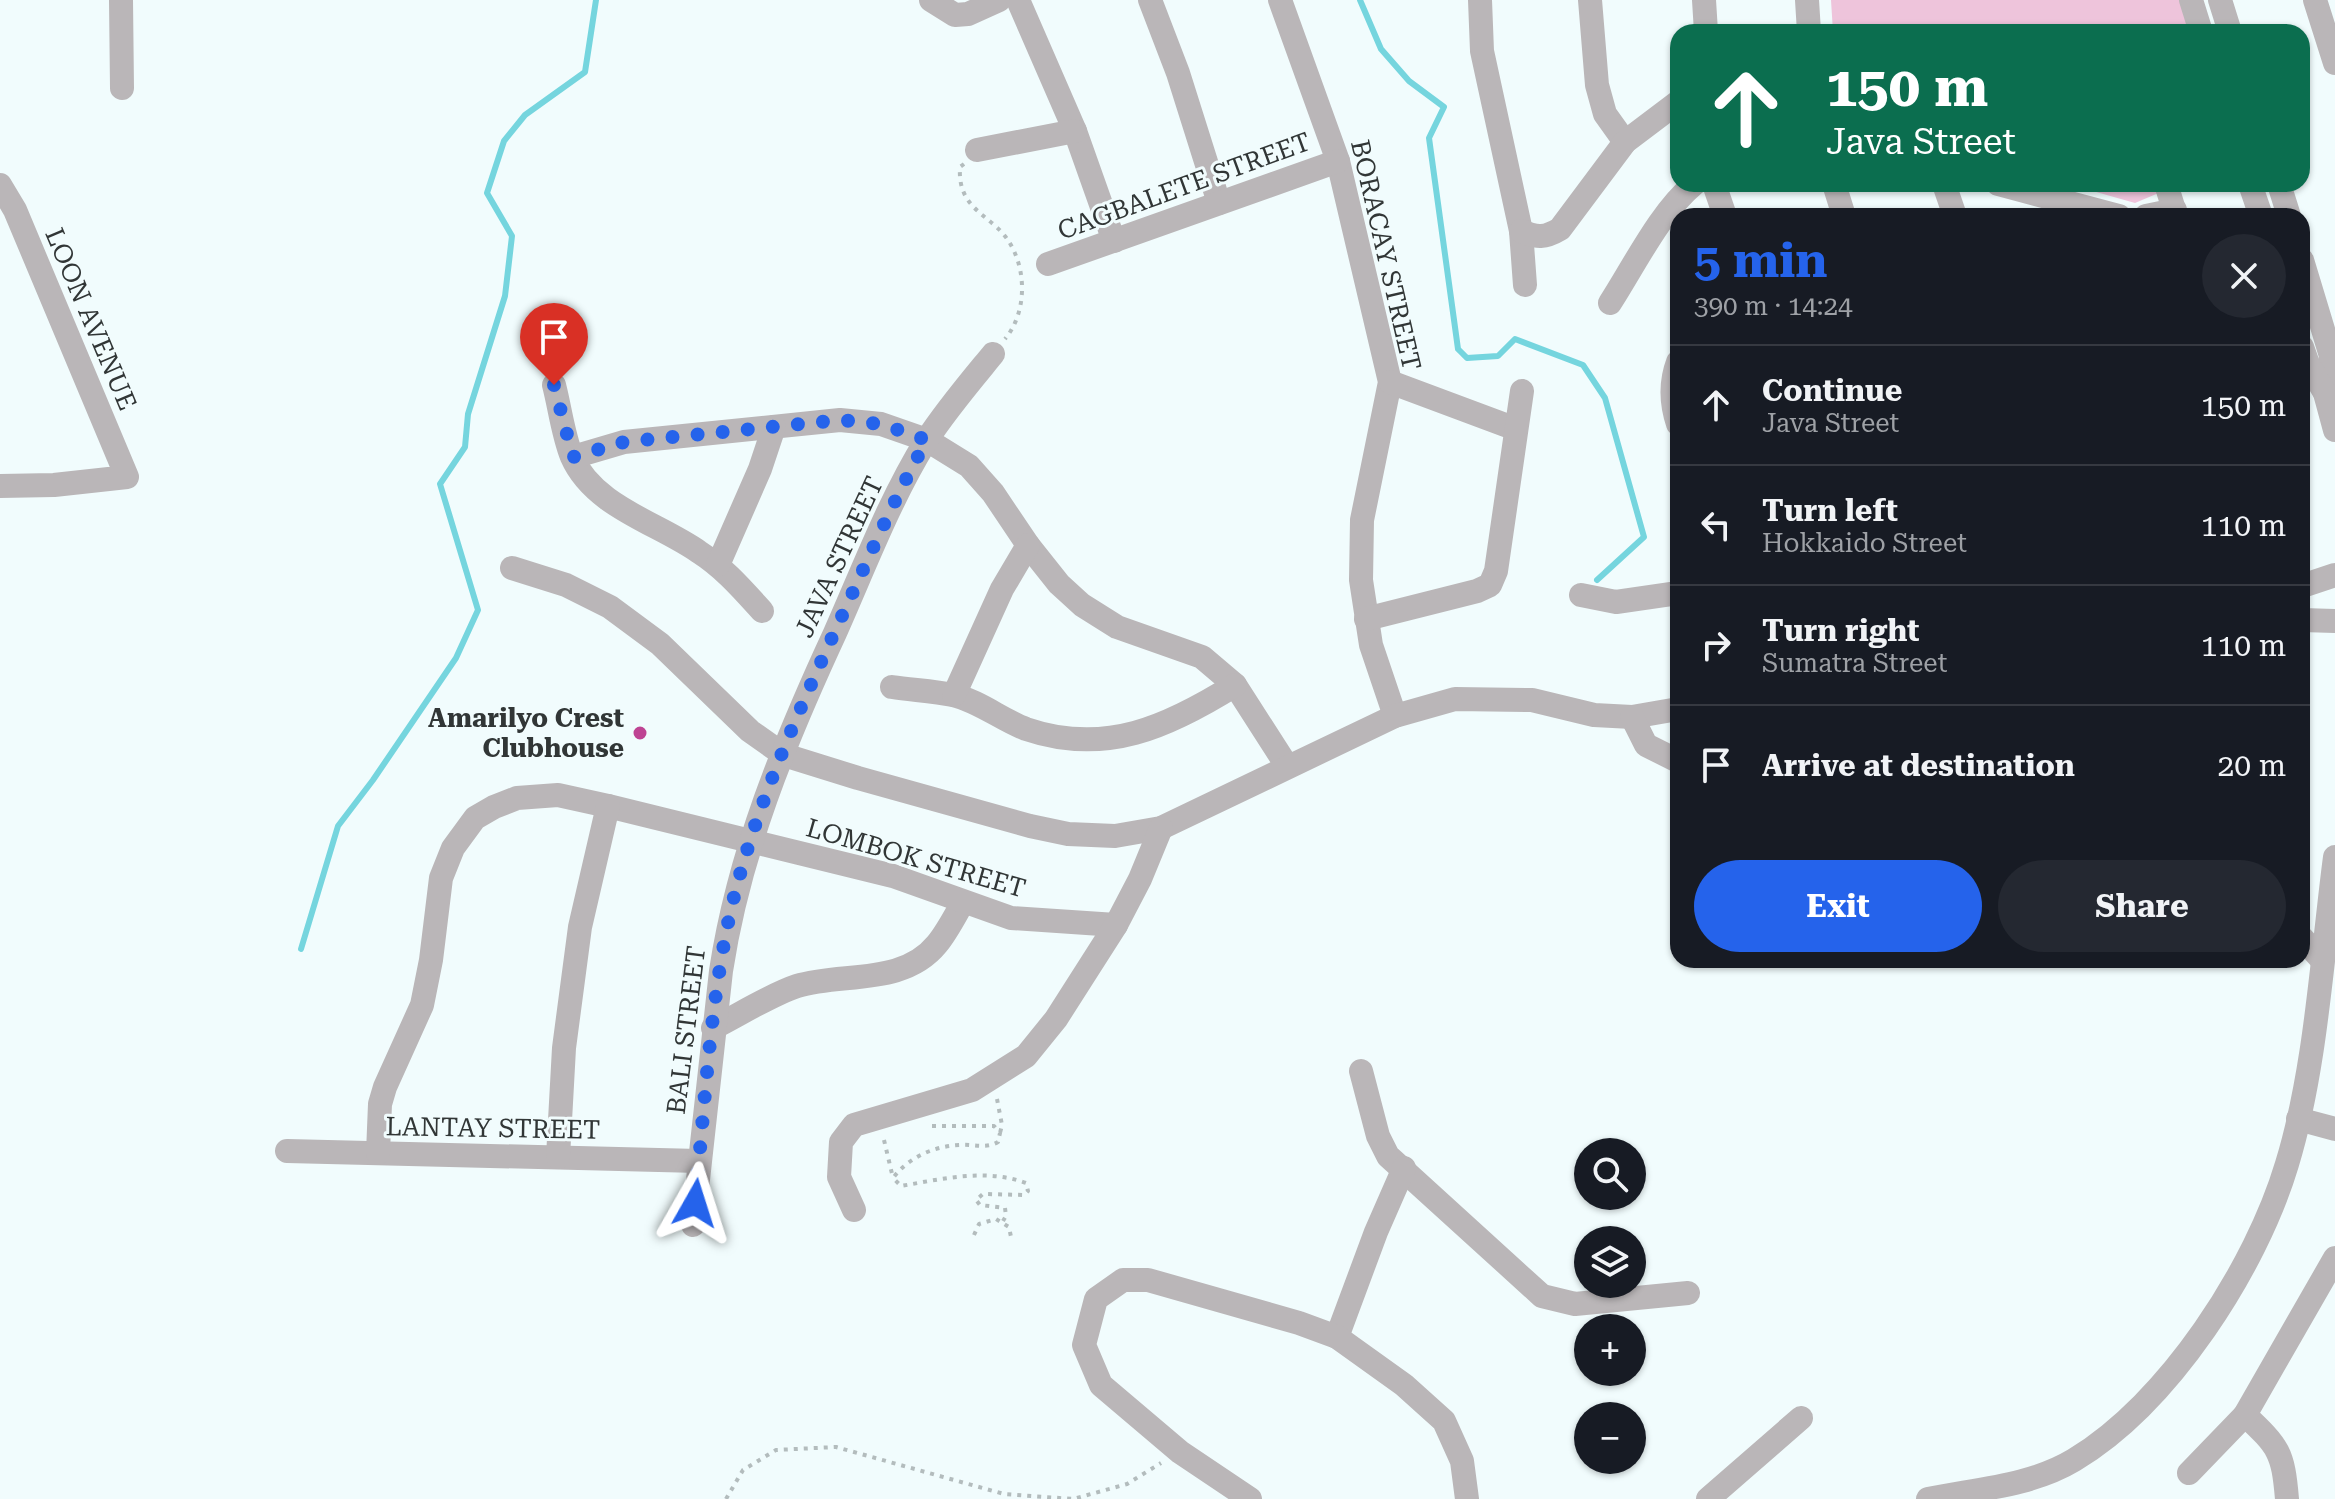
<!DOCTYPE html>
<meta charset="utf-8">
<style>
:root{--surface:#171b24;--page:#242831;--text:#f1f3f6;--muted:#9ea1a6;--line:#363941;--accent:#2563eb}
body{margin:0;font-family:"Roboto Serif",serif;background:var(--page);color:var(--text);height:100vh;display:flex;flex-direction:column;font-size:30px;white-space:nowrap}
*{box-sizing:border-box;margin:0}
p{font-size:26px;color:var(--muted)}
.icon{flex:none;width:44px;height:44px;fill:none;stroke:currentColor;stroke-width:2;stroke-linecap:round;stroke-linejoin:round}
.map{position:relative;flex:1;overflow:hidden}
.drawer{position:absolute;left:1670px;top:208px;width:640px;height:760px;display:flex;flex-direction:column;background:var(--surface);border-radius:24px;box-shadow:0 2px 6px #0004}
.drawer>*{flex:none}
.banner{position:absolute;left:1670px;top:24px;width:640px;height:168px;border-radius:24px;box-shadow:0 2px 6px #0004;background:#0b6e4f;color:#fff;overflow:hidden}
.fabs{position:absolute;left:1574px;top:1138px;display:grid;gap:16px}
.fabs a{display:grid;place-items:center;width:72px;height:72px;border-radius:50%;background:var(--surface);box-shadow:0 2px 6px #0004;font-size:40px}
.pin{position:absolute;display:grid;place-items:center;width:68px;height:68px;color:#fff;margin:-82px -34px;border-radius:50% 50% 50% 0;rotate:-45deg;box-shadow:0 0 8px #0007}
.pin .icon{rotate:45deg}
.me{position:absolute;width:88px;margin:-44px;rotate:6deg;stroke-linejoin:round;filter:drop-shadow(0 0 6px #0008)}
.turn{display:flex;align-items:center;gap:28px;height:168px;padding:0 24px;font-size:36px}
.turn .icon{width:104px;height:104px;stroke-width:2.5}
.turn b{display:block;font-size:56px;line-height:68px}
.round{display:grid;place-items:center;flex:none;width:84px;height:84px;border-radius:42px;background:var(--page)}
.summary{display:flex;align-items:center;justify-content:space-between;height:136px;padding:0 24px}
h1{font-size:48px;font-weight:700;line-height:60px;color:var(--accent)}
.button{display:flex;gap:16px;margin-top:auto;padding:16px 24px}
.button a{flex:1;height:92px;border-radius:48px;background:var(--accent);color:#fff;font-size:32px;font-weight:700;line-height:92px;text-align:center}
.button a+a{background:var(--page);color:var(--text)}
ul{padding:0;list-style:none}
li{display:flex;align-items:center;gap:24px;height:120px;padding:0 24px;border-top:2px solid var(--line)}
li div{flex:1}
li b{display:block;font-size:30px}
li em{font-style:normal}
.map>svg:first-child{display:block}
</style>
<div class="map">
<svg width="2335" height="1499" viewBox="0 0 2335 1499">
<rect width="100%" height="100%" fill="#f1fcfd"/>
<g fill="#eec4db">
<polygon points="1831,0 2182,0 2192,32 1833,32"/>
<polygon points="2068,184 2159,184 2161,192 2135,203"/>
</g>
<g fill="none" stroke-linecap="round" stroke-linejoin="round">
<g stroke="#75d5de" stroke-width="6">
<polyline points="1360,0 1381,49 1409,81 1444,107 1429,138 1458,349 1467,358 1498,356 1515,339 1583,365 1605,398 1644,537 1597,580"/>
<polyline points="301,949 338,826 373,780 456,658 478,610 440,484 465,447 468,414 505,296 512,236 487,193 504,141 525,115 585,72 596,0"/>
</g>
<g stroke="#b3bcbd" stroke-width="4" stroke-dasharray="4 6" stroke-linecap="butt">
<path d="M964,164L960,167C957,214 997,214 1013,249C1027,277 1025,315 1005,339"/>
<polyline points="997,1099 1002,1125 1000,1133"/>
<path d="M932,1126H994L1000,1133L998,1142C986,1149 974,1144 960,1145C934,1146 909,1157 893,1178L901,1186C942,1179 986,1168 1026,1183L1028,1191L1024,1195L983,1194L976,1200L980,1205L1005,1208L1006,1216L1003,1221"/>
<polyline points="884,1140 893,1178"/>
<polyline points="974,1235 979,1224 996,1219 1009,1227 1011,1237"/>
<polyline points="726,1499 743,1470 776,1450 836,1447 1004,1494 1073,1499 1127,1484 1161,1463"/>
</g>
<g stroke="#bab6b8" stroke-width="24">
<polyline points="121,0 122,88"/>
<polyline points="931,0 955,15 968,14 999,0"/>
<polyline points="1018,0 1075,131 1114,241"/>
<polyline points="1150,0 1178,73 1219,203"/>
<polyline points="1280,0 1338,161 1390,382 1362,520 1361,580 1371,645 1395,716"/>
<polyline points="1480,0 1482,51 1521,231 1525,285"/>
<polyline points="1590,0 1597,85 1605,114 1625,142"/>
<polyline points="1704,0 1706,32"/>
<polyline points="1807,0 1809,32"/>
<polyline points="2191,0 2201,32"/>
<polyline points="2220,0 2230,32"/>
<polyline points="2315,0 2335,63"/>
<polyline points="977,150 1075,131"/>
<polyline points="1714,184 1725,216"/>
<polyline points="1834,184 1844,216"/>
<polyline points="1944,184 1955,216"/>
<polyline points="1998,184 2119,216"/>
<polyline points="2166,184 2176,216"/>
<polyline points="2250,184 2261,216"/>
<polyline points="2279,184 2289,216"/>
<polyline points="0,185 15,210 127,477 54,485 0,486"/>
<polyline points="2146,216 2175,210"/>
<path d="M1521,231C1537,238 1545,238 1560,229L1625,142L1678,102"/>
<polyline points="2302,260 2331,356 2325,393"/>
<polyline points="1048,264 1338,161"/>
<path d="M1610,303C1634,266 1660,212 1694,184"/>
<polyline points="2302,347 2308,364 2325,393 2335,430"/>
<path d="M1678,362C1670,383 1671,403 1678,424"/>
<polyline points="1390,382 1516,429"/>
<path d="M554,385C560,408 563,435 572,457C594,507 658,523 699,552C724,568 742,589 762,611"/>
<polyline points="573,457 624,442 840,420 881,424 927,440 969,466 993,493 1028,545 1059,584 1082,605 1117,627 1202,657 1235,685 1287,766"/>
<polyline points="718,565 760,469 774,427"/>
<polyline points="512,568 566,585 610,607 660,644 750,731 784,755 858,778 1030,826 1068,834 1115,836 1161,828 1395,716 1455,699 1532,700 1594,715 1632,717 1678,709"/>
<polyline points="2302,586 2335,575"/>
<polyline points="1581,595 1616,602 1678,593"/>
<polyline points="1366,619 1477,591 1490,585 1496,571 1522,391"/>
<polyline points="2302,620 2335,621"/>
<path d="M892,687C912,690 934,691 953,695C979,701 1002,720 1026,729C1105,756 1168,727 1235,685"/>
<polyline points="954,695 1002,589 1028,545"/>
<polyline points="1632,717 1646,745 1678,761"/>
<polyline points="2302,938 2321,959"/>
<path d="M713,1028C739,1015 770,995 797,986C842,972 903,986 937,944C947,932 955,916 963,902"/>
<polyline points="1361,1071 1378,1136 1388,1156 1542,1296 1575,1304 1688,1293"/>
<polyline points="2298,1119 2335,1129"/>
<polyline points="287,1151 699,1161"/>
<polyline points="378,1153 380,1104 385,1087 422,1005 431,960 441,878 453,848 475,818 494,807 517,798 558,795 608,806 893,876 1011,918 1116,925"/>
<polyline points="558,1157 564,1048 580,927 608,806"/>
<polyline points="854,1210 839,1177 841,1142 854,1125 972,1090 1026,1056 1056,1019 1116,925 1140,879 1161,828"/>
<path d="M693,1225L721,971C739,852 785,741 835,633C864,568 889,501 926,441C946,410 970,382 993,354"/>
<polyline points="1337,1337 1376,1232 1404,1168"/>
<path d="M2245,1415C2279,1447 2283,1452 2287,1499"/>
<polyline points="2189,1473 2245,1415 2335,1258"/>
<polyline points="1250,1499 1180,1452 1101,1385 1084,1345 1096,1299 1123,1280 1148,1280 1299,1323 1337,1337 1404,1385 1444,1421 1462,1461 1467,1499"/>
<polyline points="1708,1499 1801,1418"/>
<path d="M1928,1499C1977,1489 2031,1486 2074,1460C2169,1403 2256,1268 2287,1164C2316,1069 2322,956 2335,857"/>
</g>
</g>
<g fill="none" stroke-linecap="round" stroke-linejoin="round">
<path stroke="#2563eb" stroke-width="14" stroke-dasharray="0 25.2" d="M554,385L573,457L624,442L840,420L881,424L927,440C892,502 865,567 835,631C792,726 746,830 726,933C709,1021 704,1113 695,1203"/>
</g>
<circle fill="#be4393" stroke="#f1fcfd" stroke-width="3" cx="640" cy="733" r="8"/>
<g text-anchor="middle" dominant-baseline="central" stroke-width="6" stroke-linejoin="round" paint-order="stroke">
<g font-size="26" fill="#313636" stroke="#f1fcfd">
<text transform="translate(1184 186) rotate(-20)">CAGBALETE STREET</text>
<text transform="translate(1386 255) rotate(77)">BORACAY STREET</text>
<text transform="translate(91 319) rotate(67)">LOON AVENUE</text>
<text transform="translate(839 557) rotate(-65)">JAVA STREET</text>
<text transform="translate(916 858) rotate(16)">LOMBOK STREET</text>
<text transform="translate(686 1030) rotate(-83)">BALI STREET</text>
<text transform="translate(493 1128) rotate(1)">LANTAY STREET</text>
</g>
<g font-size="26" font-weight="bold" fill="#313636" stroke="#f1fcfd" text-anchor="end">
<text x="624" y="718">Amarilyo Crest<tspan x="624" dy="30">Clubhouse</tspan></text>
</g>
</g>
</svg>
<div class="fabs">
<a><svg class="icon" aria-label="search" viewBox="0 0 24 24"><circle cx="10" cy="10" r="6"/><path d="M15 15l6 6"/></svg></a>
<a><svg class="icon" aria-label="layers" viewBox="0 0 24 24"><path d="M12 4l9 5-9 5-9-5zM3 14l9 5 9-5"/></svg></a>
<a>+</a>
<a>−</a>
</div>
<div class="pin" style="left:554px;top:385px;background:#d93025"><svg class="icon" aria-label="arrive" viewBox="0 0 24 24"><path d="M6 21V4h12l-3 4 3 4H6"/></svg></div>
<svg class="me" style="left:695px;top:1203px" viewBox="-20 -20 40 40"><path d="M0-17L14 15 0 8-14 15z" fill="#2563eb" stroke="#fff" stroke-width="4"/></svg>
<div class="banner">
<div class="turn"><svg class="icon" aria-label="ahead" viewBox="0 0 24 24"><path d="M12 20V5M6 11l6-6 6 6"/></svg><div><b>150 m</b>Java Street</div></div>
</div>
<section class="drawer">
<div class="summary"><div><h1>5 min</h1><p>390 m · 14:24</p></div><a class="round"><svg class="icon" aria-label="close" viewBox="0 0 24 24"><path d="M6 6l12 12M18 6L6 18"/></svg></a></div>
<ul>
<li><svg class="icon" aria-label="ahead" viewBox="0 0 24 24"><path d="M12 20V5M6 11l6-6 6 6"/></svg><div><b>Continue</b><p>Java Street</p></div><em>150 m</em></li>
<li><svg class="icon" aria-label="left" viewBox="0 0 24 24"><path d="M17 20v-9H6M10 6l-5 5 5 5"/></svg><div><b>Turn left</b><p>Hokkaido Street</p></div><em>110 m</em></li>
<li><svg class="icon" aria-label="right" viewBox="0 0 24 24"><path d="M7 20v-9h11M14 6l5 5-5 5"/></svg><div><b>Turn right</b><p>Sumatra Street</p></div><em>110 m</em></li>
<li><svg class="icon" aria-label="arrive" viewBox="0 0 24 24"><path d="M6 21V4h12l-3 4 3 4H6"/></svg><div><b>Arrive at destination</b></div><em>20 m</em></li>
</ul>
<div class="button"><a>Exit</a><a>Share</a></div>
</section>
</div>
